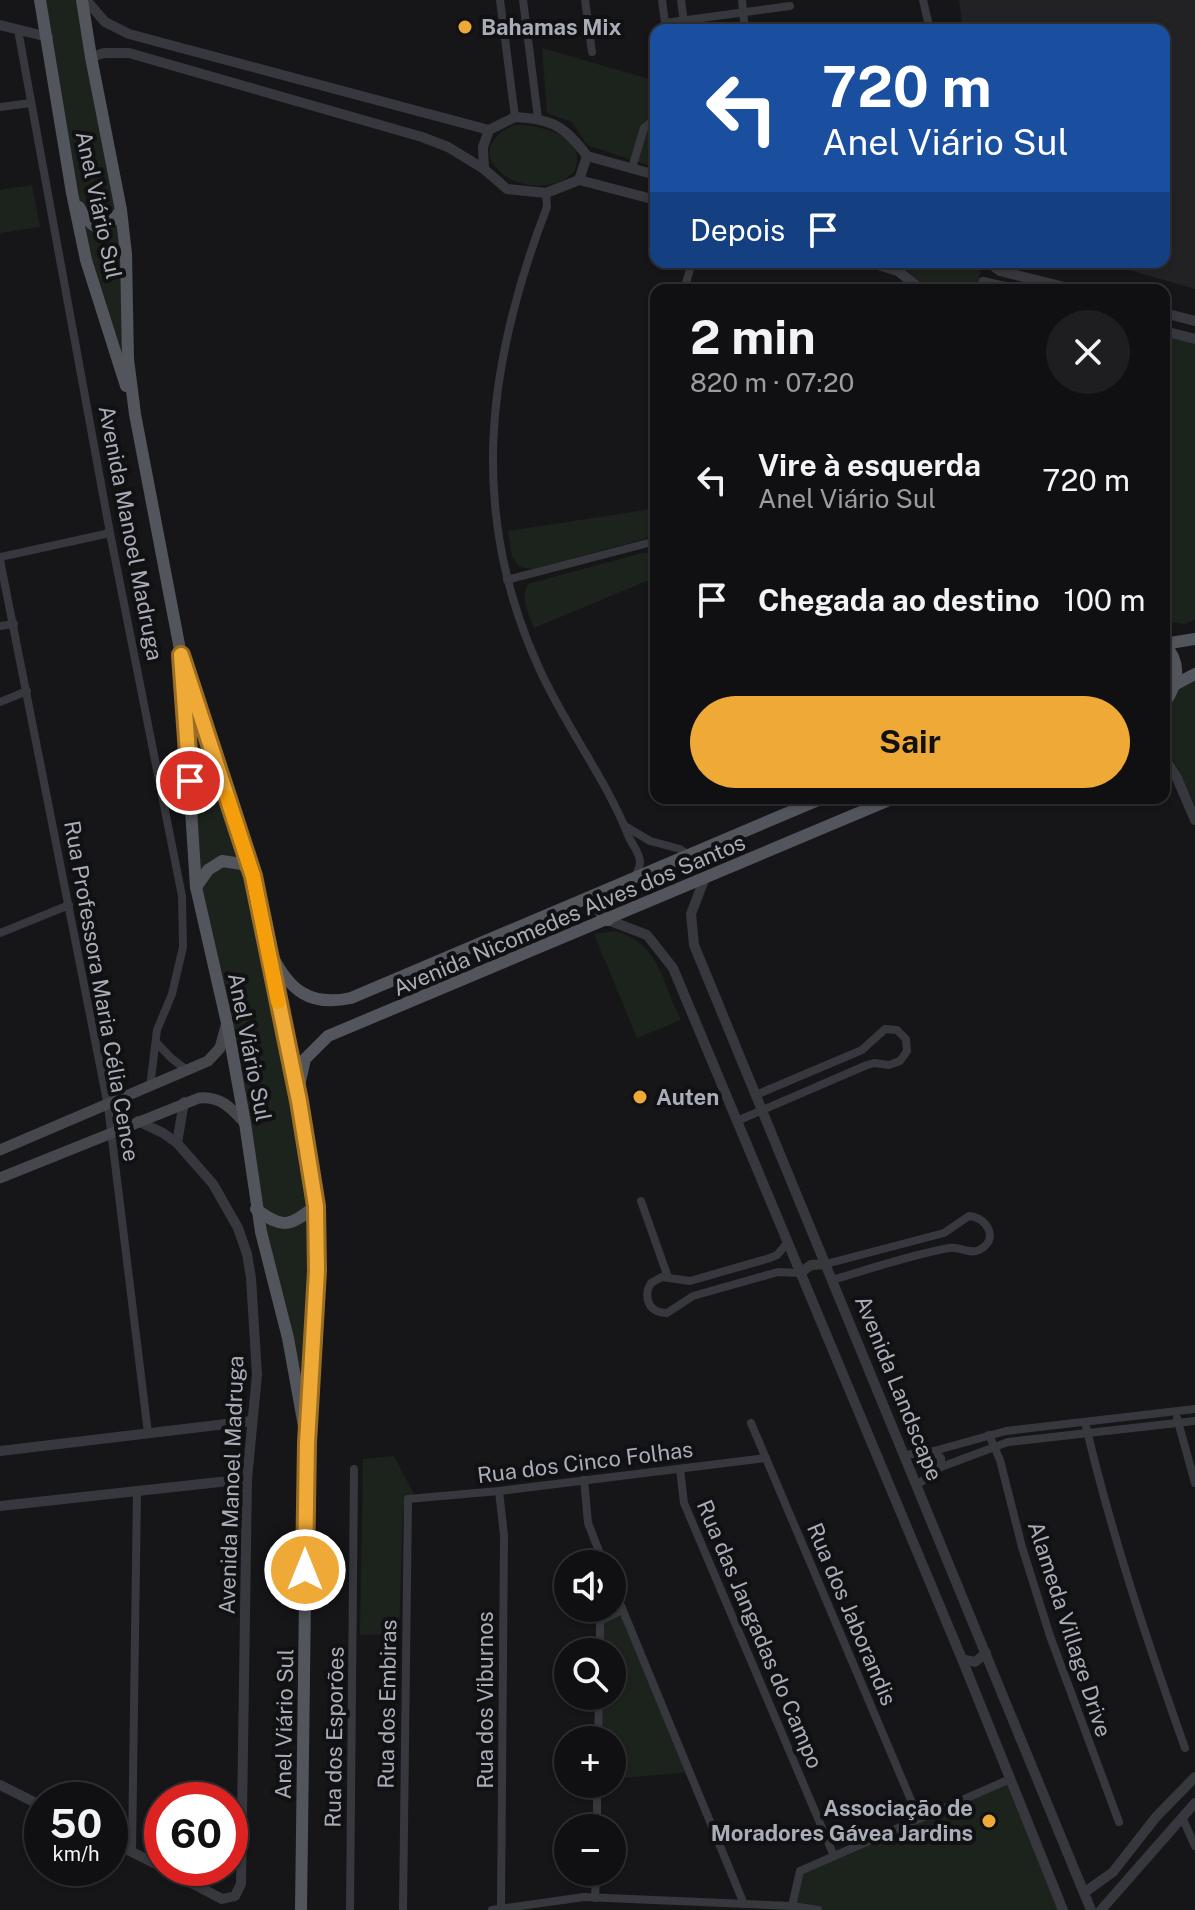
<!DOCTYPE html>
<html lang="pt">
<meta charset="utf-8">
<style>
:root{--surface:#101012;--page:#1e1e20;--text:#f1f3f6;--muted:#9c9d9f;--line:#303032;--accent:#eea937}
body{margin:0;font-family:"Public Sans",sans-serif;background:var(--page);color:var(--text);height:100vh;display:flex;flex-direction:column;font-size:30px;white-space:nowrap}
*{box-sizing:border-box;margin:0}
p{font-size:26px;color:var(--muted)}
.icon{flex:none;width:44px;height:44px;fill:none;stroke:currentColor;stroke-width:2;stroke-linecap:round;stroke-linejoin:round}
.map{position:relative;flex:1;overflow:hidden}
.details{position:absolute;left:650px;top:284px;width:520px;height:520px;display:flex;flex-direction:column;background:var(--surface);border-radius:16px;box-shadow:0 2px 6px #0004,0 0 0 2px var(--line)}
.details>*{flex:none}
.banner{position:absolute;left:650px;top:24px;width:520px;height:244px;border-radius:16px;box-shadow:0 2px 6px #0004,0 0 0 2px var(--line);background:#1a4fa0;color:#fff;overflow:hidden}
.controls{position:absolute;left:554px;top:1550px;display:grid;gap:16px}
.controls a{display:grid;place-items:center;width:72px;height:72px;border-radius:50%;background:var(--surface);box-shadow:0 2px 6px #0004,0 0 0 2px var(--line);font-size:40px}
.speed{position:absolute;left:24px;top:1782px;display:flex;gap:16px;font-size:40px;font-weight:700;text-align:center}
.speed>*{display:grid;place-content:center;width:104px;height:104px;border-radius:50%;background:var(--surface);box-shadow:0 2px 6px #0004,0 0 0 2px var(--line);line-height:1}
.speed small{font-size:20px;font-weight:400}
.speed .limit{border:12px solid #d22;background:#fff;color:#111}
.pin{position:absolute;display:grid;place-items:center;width:68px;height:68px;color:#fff;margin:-34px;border:4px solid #fff;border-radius:50%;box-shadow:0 2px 8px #0007}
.me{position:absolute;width:88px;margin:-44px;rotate:0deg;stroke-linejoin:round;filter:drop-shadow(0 0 6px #0008)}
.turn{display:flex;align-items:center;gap:28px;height:168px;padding:0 40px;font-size:36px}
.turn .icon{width:104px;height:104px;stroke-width:2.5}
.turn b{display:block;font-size:56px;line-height:68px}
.then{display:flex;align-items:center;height:76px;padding:0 40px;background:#0003;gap:16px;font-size:30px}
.round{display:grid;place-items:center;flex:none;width:84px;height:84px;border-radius:42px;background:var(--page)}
.overview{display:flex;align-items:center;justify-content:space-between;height:136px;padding:0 40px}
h1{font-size:48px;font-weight:700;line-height:60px}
.cta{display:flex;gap:16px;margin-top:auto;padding:16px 40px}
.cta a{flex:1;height:92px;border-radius:48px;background:var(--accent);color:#111;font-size:32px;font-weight:700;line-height:92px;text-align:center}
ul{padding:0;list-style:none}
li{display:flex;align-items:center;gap:24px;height:120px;padding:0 40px}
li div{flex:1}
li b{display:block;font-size:30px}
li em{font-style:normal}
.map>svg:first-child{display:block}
</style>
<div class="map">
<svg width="1195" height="1910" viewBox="0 0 1195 1910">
<rect width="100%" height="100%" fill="#161618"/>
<polygon fill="#222225" points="959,0 1195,0 1195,289 1101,262 1164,262 1164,30 963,30"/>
<g fill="#1c231d">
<polygon points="40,0 82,0 121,210 135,414 86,260"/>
<polygon points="542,48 656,81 656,168 587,145 572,122 547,113"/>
<path d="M514,125C540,124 592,137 573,173C530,211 449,154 514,125Z"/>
<polygon points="32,185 40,227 0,233 0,190"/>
<path d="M903,262H980C988,306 916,296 903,262Z"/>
<polygon points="1164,328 1195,334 1195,620 1185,624 1164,621"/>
<polygon points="652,509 653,530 645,539 532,569 519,567 512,556 508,531"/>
<path d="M656,552V577L534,628C529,614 520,598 528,584L642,553Z"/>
<polygon points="181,655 253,876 316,1206 307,1443 196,887"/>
<polygon points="1195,681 1195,804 1169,752 1170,706 1179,687"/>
<path d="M616,931C662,946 661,982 681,1020L637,1038L594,934Z"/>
<polygon points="394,1456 416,1498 404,1503 403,1510 399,1634 360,1635 363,1459"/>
<polygon points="622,1610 689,1772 612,1779 612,1740 598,1740 599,1696 612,1696 612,1652 600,1652 600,1621"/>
<polygon points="1010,1779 1063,1910 818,1910 792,1906 800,1871"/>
</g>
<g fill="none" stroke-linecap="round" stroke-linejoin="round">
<g stroke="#37383d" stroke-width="8">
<polyline points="500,0 515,117"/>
<polyline points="523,0 538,118"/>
<polyline points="585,0 592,52"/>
<polyline points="662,0 666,30"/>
<polyline points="681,0 685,30"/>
<polyline points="742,0 745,30"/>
<polyline points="923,0 930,30"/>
<polyline points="665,23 790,6"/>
<polyline points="18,30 110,533 182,896 183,947 172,994 157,1030 150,1087"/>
<polyline points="0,107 31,103"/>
<polyline points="632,168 644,128 656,118"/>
<path d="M546,193L547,207C487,363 467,511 539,668C564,724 606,779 628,835C631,843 640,853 640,862C640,868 636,874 634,879"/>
<polyline points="684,290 692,262"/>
<polyline points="656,428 654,454 656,485"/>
<polyline points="0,557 110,533"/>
<polyline points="0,560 108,1106 148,1433"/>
<polyline points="507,580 656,541"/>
<polyline points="0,626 14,624"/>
<polyline points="0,702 27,691"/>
<polyline points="625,826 650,841 680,849 688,855"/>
<polyline points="0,933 69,905"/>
<polyline points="156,1042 171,1058 188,1071"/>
<polyline points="737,1121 867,1065 874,1063 889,1065 900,1061 907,1051 906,1039 897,1030 885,1029 862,1050 756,1095"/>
<polyline points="641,1201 668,1277"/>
<path d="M787,1243L777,1255L770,1258L690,1281L662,1277L651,1283L648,1289C645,1303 652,1313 667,1313L693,1296L778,1272L800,1273"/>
<path d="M826,1264L944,1233L969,1216C987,1217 1000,1240 979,1250C969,1255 960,1246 949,1248C910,1255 870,1269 832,1280"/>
<polyline points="1177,1418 1195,1483"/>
<path d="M1085,1422C1111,1533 1147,1641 1185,1748"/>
<polyline points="751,1423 919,1819"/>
<polyline points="989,1435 1000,1460 1022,1547 1050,1636 1119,1822"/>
<polyline points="934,1451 1006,1431 1195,1409"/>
<polyline points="905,1455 934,1451 941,1458 941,1467 917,1485"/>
<polyline points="941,1467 1008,1442 1195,1421"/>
<polyline points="680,1469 684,1503 834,1856"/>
<polyline points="584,1480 588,1523 604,1564"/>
<polyline points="499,1491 504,1535 501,1909"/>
<polyline points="612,1584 744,1904"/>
<polyline points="600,1652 600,1621 622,1610"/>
<polyline points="598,1740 599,1696"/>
<polyline points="1182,1817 1195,1846"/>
<polyline points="597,1828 597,1784"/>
<polyline points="132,1852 137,1491"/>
<polyline points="595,1898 596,1872"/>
<polyline points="792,1906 800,1871 1010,1779"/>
<polyline points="350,1910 354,1469"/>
<polyline points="403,1910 408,1499 499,1491 766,1458"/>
<polyline points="492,1910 584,1897 792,1906 818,1910"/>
</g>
<g stroke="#37383d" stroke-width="10">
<polyline points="86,0 105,22 129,34 489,130"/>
<polyline points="0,25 48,37"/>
<polyline points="91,57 104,53 129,53 422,137 448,147 484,169"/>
<path d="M515,117C552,119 565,126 587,156L579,180L546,193L507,189L484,169L483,147L489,130Z"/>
<polyline points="587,156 656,175"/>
<polyline points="579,180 656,200"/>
<polyline points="868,262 898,271"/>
<polyline points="897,262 898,271 922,290"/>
<polyline points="988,262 1000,271 1076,290"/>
<polyline points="983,282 1019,290"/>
<polyline points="1164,313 1195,321"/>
<polyline points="1164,331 1195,339"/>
<polyline points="1164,745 1165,702"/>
<polyline points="1164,757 1177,778 1195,820"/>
<polyline points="704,880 691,914 694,945 1091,1910"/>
<polyline points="608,920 647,935 673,968 962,1659 1063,1910"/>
<polyline points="138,1121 163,1133 177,1143 213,1184 238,1228 247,1254 251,1278 257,1375 247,1479 241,1884 235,1896 222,1899 163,1868"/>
<polyline points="177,1143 184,1102"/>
<polyline points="800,1273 811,1265 826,1264"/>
<polyline points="0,1451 251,1421"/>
<polyline points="0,1506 247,1479"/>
<polyline points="962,1659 975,1662 986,1653"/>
<polyline points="0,1785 42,1806"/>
<polyline points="110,1841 162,1867"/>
<polyline points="1085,1892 1113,1872 1156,1817 1195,1777"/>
<polyline points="1101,1910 1195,1803"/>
</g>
<g stroke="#45474d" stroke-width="11">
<polyline points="0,1150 208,1061 220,1048 226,1026"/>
<path d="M0,1178L199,1098C221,1096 231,1108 245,1123"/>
</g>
<g stroke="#53555c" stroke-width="12">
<polyline points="40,0 72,193 86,260 126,386"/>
<polyline points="82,0 91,57 121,210 126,254 128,359 135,414 181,655 196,887 227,1023 245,1123 261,1232 288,1338 307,1443"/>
<path d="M79,207C92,232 105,234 121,210"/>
<path d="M1164,644C1182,663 1178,684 1164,704"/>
<polyline points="1164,644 1195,639"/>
<polyline points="187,673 253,876 299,1101 316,1206 317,1271 307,1443 301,1910"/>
<polyline points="1174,685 1195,674"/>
<polyline points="196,887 208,870 222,861 242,864 251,873"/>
<path d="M602,894C597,904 599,913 608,920"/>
<path d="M272,955C289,990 310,1007 351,998L823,798"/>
<polyline points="299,1086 305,1059 328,1036 894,798"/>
<path d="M256,1209C284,1230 289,1226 316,1206"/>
</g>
</g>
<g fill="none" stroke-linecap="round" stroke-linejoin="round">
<g stroke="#9b6e24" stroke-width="20">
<polyline id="route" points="190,781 181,655 253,876 299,1101 316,1206 317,1271 307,1443 305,1570"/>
</g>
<use href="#route" stroke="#eea937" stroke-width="14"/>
<polyline stroke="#f59e0b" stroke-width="14" points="227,797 253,876 278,1002"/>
</g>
<g fill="#eea937" stroke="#111113" stroke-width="3">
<circle cx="465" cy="27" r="8"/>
<circle cx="640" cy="1097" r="8"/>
<circle cx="989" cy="1821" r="8"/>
</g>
<g text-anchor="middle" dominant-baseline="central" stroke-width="8" stroke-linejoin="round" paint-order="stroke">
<g font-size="22" font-weight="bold" fill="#a8adb8" stroke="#111113" text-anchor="start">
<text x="481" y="27">Bahamas Mix</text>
<text x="656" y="1097">Auten</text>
<text x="973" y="1808" text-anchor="end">Associação de<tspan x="973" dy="25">Moradores Gávea Jardins</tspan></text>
</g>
<g font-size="22" fill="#a8adb8" stroke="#111113">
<text transform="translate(99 205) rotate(78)">Anel Viário Sul</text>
<text transform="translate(131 533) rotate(79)">Avenida Manoel Madruga</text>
<text transform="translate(569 915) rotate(-23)">Avenida Nicomedes Alves dos Santos</text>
<text transform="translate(102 991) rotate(80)">Rua Professora Maria Célia Cence</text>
<text transform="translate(250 1047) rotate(79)">Anel Viário Sul</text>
<text transform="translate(899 1388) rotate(68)">Avenida Landscape</text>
<text transform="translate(585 1462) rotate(-7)">Rua dos Cinco Folhas</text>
<text transform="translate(231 1485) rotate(-88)">Avenida Manoel Madruga</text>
<text transform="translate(852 1614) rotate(67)">Rua dos Jaborandis</text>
<text transform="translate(1070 1629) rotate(72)">Alameda Village Drive</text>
<text transform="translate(760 1634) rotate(67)">Rua das Jangadas do Campo</text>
<text transform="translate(485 1700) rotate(-90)">Rua dos Viburnos</text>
<text transform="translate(387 1704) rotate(-89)">Rua dos Embiras</text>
<text transform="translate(284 1724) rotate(-89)">Anel Viário Sul</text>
<text transform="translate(334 1737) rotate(-89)">Rua dos Esporões</text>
</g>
</g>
</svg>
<div class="controls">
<a><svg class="icon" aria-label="sound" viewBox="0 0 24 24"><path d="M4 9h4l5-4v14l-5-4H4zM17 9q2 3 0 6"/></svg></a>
<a><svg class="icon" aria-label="search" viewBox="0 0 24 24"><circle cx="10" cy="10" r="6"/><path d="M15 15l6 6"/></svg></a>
<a>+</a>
<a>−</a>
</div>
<div class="speed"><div>50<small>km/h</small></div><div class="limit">60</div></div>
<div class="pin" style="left:190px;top:781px;background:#d93025"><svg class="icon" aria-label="arrive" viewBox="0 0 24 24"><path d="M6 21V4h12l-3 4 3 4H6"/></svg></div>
<svg class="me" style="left:305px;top:1570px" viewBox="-20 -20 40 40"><circle r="17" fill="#eea937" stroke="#fff" stroke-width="3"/><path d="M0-11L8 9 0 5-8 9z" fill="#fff"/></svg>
<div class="banner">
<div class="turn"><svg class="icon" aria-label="left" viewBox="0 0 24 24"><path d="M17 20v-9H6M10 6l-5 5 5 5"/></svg><div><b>720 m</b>Anel Viário Sul</div></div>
<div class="then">Depois<svg class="icon" aria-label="arrive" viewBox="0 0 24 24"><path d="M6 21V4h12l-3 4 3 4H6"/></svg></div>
</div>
<section class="details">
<div class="overview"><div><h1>2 min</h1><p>820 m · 07:20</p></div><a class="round"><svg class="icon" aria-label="close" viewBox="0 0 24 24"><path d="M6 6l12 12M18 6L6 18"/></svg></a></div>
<ul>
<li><svg class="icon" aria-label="left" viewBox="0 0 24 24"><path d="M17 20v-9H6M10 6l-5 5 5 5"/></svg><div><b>Vire à esquerda</b><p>Anel Viário Sul</p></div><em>720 m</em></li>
<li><svg class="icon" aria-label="arrive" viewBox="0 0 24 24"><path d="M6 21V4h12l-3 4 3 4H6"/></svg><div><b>Chegada ao destino</b></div><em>100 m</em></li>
</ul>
<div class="cta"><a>Sair</a></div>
</section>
</div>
